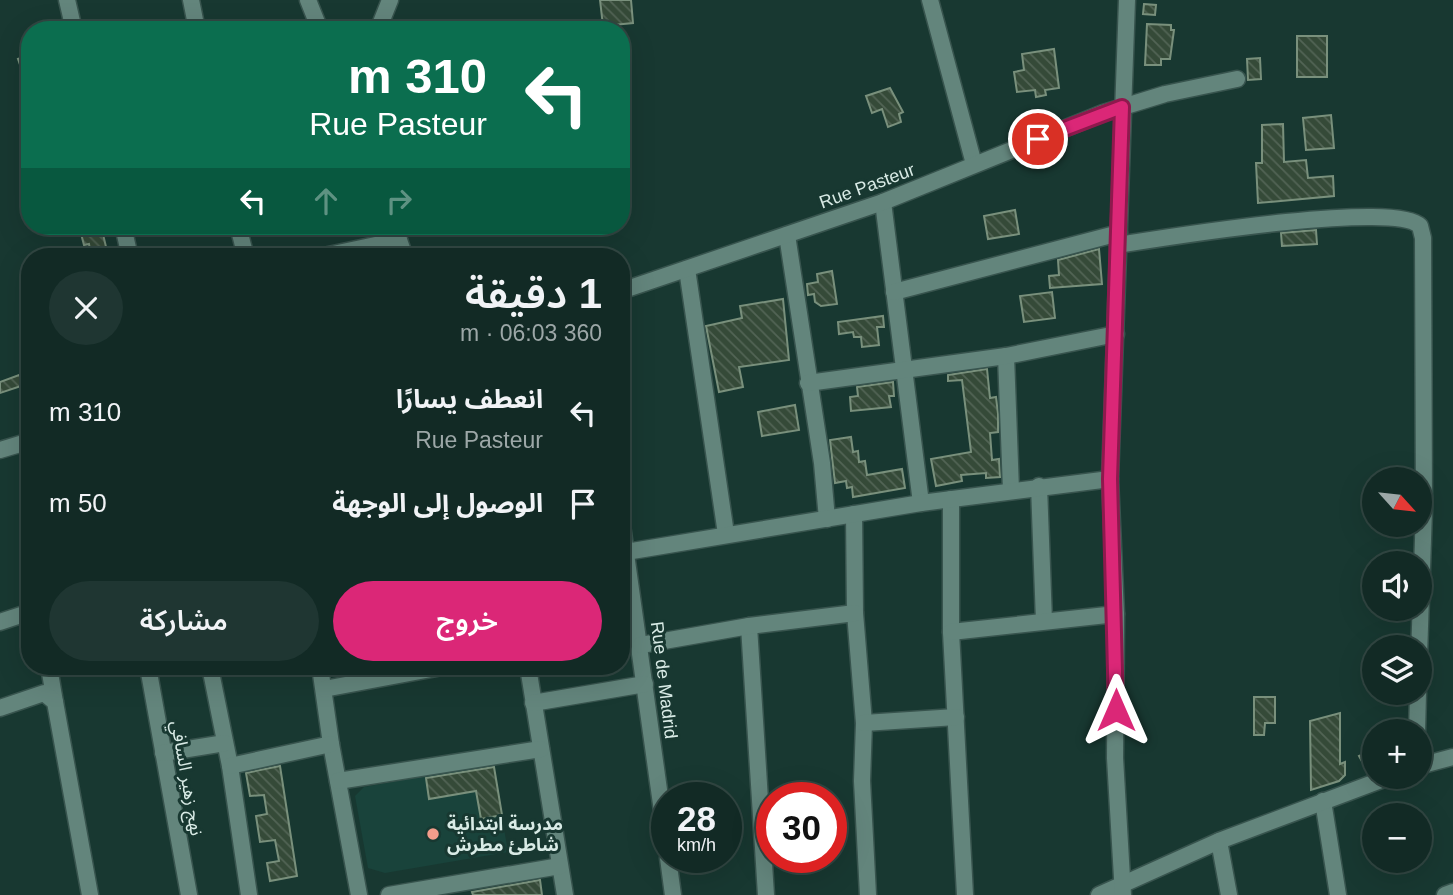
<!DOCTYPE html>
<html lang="ar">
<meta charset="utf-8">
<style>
:root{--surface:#122a25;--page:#1f3632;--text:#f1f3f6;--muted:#9ca7a7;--line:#314642;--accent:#db2777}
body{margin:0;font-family:Helvetica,"Noto Sans Arabic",sans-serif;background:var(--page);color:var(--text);direction:rtl;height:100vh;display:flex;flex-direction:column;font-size:26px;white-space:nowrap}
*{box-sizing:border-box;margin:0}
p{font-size:23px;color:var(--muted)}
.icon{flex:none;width:38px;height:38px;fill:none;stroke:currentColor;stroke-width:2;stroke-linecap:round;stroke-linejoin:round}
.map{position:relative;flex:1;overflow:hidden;direction:ltr}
.sheet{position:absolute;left:21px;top:248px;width:609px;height:427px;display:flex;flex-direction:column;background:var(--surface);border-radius:28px;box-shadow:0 7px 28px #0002,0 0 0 2px var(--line);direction:rtl}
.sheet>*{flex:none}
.hud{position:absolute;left:21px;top:21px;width:609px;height:214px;border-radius:28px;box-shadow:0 7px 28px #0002,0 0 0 2px var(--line);direction:rtl;background:#0b6e4f;color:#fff;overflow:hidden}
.needle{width:46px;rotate:117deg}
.controls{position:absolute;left:1362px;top:467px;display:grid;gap:14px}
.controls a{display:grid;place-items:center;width:70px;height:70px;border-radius:50%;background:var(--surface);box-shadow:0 7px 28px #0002,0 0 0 2px var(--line);font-size:35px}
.speed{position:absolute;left:651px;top:782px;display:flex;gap:14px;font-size:35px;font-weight:700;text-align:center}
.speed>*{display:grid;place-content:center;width:91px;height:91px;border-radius:50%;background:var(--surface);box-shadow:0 7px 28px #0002,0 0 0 2px var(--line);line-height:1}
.speed small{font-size:18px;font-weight:400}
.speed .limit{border:10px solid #d22;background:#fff;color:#111}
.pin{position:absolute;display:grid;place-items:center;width:60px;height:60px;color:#fff;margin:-30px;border:4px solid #fff;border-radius:50%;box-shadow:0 2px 7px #0007}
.me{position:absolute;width:77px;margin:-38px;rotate:0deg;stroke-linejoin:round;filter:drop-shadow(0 0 5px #0008)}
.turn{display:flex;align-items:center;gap:24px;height:147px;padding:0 28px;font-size:32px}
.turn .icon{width:91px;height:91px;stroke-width:2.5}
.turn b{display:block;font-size:49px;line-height:60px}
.lanes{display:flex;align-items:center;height:66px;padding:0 28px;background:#0003;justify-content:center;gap:35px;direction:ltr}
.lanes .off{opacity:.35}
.round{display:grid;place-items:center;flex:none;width:74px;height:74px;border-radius:37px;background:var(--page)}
.head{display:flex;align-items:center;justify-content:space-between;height:119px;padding:0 28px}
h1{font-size:42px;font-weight:600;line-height:52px}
.button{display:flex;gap:14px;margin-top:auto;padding:14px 28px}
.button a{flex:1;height:80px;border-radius:42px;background:var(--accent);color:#fff;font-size:28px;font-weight:600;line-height:80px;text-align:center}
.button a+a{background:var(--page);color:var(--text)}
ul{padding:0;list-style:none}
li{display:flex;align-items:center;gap:21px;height:91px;padding:0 28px}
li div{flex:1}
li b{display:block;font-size:26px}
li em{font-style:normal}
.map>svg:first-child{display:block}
</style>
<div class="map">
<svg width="1453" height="895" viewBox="0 0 1453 895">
<defs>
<pattern id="building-back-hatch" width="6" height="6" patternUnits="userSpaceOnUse" patternTransform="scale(1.75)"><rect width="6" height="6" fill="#354a38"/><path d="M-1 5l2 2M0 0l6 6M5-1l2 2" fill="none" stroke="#526455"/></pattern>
</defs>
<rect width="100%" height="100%" fill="#183831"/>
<polygon fill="#19433b" points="493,764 508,852 385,873 368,868 355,796 364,787"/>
<g fill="url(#building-back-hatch)" stroke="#79907c" stroke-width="2">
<polygon points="600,0 631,0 633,23 603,26"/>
<polygon points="1144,4 1156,5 1155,15 1143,14"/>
<polygon points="1147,24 1171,25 1171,30 1174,30 1170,59 1161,59 1161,65 1145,65"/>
<rect x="1297" y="36" width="30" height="41"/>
<polygon points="1054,49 1059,88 1045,90 1046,95 1036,97 1035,90 1017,92 1014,72 1024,70 1022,54"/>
<polygon points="30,55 30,88 28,88 18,59"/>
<polygon points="1260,58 1261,79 1248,80 1247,59"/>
<polygon points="890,88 903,112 899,114 901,122 888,127 882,109 872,113 866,96"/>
<polygon points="1331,115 1334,148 1306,150 1303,118"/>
<polygon points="1283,124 1284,162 1306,160 1308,178 1333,176 1334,196 1258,203 1256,163 1262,163 1262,125"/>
<polygon points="1015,210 1019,234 988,239 984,216"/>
<polygon points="79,226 101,226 107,251 91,255 89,244 84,245"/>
<polygon points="1316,230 1317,244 1282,246 1281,233"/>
<polygon points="1099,249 1102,284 1050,288 1049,276 1059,275 1058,260"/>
<polygon points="832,271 837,304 821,306 815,302 814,294 808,295 807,284 818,282 817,274"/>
<polygon points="1052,292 1055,318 1024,322 1020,296"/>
<polygon points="783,299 789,360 739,367 743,387 719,392 706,326 742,318 740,306"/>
<polygon points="883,316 884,327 877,327 879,345 862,347 861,337 854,337 853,332 839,334 838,322"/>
<polygon points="987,369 990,398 996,397 998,414 998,432 990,433 992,460 999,459 1000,477 986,478 986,473 961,475 962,481 936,486 931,459 971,452 962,380 948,381 948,375"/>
<polygon points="30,371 30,383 0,393 0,382"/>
<polygon points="893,382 894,396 889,396 891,407 851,411 850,397 858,396 857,387"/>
<polygon points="795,405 799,430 762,436 758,412"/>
<polygon points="851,437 853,452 858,451 859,462 865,461 867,475 902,469 905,488 853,497 852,487 847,488 846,481 835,483 830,440"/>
<polygon points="1254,697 1275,697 1275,723 1265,723 1264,735 1254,735"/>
<polygon points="1340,713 1340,764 1345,762 1345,775 1339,781 1311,790 1310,721"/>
<polygon points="1370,751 1374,761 1364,765 1359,756"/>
<polygon points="280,766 297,876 270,881 267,863 279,861 275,840 260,842 256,816 267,814 264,795 250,796 246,773"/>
<polygon points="494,767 502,815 481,819 476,791 429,799 426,778"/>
<polygon points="540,880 542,895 473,895 472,892"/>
</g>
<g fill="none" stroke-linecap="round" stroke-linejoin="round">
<g stroke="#38544e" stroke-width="19">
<g id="minor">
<polyline points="67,0 74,30"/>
<polyline points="191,0 197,30"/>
<polyline points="308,0 320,30"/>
<polyline points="930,0 974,164"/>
<polyline points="378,30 390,0"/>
<polyline points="883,202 921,503"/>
<polyline points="123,226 130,257"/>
<polyline points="238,226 246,257"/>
<polyline points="394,226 405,257"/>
<polyline points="787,235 822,463 827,519"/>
<path d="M1118,245C1163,238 1394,200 1420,226L1423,238L1424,510L1419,656"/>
<polyline points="319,257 399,240"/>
<polyline points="687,269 726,534"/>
<polyline points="621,291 883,202 1103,113 1165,94 1237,79"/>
<polyline points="894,292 1119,233"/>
<polyline points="1006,356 1011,490"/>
<polyline points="808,383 1006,356 1116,334"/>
<polyline points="0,450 30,441"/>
<polyline points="1039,486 1044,621"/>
<polyline points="951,499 951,632 965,895"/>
<polyline points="854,514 855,613 864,723 862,781 868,895"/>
<polyline points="621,518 667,847"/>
<polyline points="626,552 921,503 1110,479"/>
<polyline points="0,622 30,612"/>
<polyline points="749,626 766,895"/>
<polyline points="951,632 1116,614"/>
<polyline points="641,645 749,626 855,613"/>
<polyline points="49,667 55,702"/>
<polyline points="148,667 189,895"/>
<polyline points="210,667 230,766 249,895"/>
<polyline points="320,667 331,744 359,895"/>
<polyline points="528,667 565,895"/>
<polyline points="324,689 442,667"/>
<polyline points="533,703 645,684"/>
<polyline points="0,708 44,693 55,702 90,895"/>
<polyline points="864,723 956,717"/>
<polyline points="1417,732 1418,693"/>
<polyline points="163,753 225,743"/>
<polyline points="230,766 331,744"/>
<polyline points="1419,766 1453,757"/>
<polyline points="338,781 541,749"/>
<polyline points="1323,801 1338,895"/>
<polyline points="1219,841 1229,895"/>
<polyline points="668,858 673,895"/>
<polyline points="389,895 560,866"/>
<polyline points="1099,895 1219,841 1389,777"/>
<polyline points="1123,895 1115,758 1116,614 1110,479 1127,0"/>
<polyline points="1445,895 1453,892"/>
</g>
</g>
<use href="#minor" stroke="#63857c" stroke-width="16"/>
</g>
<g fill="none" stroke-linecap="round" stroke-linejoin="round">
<g stroke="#8e194d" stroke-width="18">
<polyline id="route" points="1038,139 1122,107 1110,479 1116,710"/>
</g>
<use href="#route" stroke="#db2777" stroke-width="12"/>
</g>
<circle fill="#f49d8b" stroke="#183831" stroke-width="2.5" cx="433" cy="834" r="7"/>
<g text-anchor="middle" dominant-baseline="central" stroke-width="6" stroke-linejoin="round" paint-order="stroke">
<g font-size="18" fill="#d9ebe6" stroke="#183831">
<text transform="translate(867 186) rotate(-20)">Rue Pasteur</text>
<text transform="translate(664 680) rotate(83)">Rue de Madrid</text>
<text transform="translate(187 778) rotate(80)">نهج زهير السافي</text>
</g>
<g font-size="18" font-weight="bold" fill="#d9ebe6" stroke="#183831" text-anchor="start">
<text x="447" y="824">مدرسة ابتدائية<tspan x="447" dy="21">شاطئ مطرش</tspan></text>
</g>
</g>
</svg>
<div class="controls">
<a><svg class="needle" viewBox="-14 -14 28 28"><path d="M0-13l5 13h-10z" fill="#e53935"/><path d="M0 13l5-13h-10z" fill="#9ca7a7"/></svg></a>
<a><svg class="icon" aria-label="sound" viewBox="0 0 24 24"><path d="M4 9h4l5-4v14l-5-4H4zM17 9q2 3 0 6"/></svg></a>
<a><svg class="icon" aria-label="layers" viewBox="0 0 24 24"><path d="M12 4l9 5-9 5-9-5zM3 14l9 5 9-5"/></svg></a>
<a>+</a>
<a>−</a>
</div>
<div class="speed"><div>28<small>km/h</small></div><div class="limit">30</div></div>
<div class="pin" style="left:1038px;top:139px;background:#d93025"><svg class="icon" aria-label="arrive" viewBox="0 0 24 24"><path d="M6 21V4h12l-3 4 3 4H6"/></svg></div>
<svg class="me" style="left:1116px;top:710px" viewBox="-20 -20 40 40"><path d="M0-17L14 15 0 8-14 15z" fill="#db2777" stroke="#fff" stroke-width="4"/></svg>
<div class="hud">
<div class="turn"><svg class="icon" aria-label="left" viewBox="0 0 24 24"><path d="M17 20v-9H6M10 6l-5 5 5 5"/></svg><div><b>310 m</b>Rue Pasteur</div></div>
<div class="lanes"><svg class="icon" aria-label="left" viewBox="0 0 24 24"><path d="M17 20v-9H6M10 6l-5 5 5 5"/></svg><svg class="icon off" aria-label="ahead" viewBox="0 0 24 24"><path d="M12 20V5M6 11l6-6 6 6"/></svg><svg class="icon off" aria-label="right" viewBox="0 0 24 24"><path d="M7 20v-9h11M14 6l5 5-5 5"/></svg></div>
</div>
<section class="sheet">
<div class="head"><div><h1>1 دقيقة</h1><p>360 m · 06:03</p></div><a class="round"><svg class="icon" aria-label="close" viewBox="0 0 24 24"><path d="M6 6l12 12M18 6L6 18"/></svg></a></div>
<ul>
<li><svg class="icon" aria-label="left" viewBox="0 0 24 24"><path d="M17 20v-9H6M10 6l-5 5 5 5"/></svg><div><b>انعطف يسارًا</b><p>Rue Pasteur</p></div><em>310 m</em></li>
<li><svg class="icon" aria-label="arrive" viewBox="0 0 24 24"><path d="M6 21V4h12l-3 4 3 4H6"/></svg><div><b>الوصول إلى الوجهة</b></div><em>50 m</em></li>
</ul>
<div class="button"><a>خروج</a><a>مشاركة</a></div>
</section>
</div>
